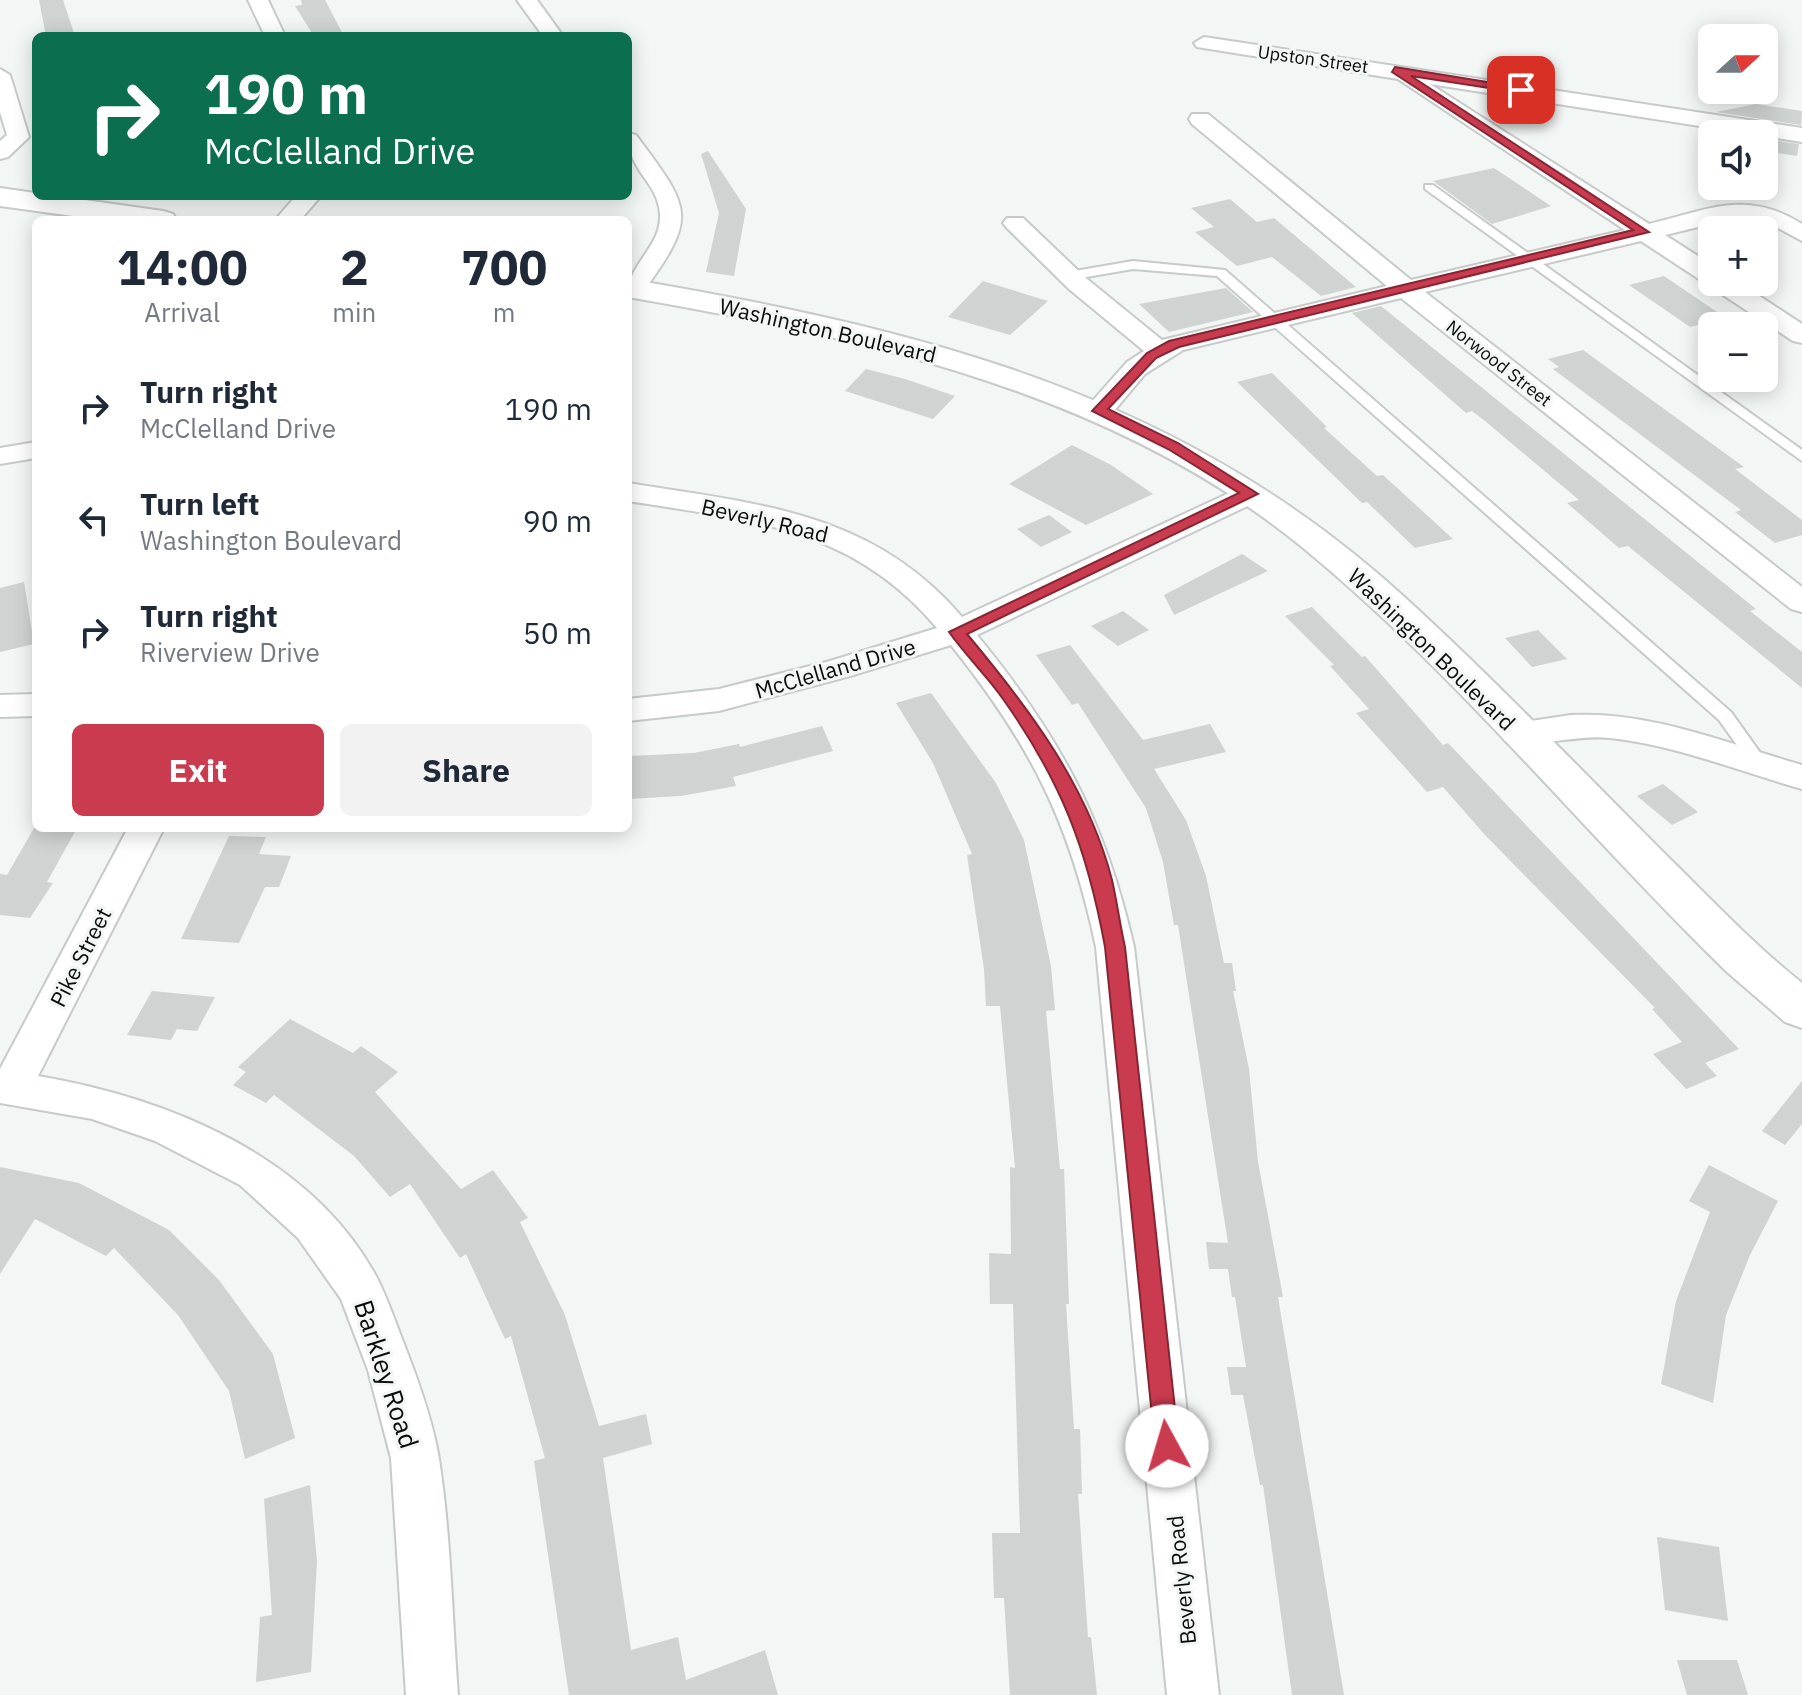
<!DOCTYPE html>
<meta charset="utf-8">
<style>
:root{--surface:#fff;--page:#f2f2f3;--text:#1f2937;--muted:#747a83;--accent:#cb3b4f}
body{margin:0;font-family:"IBM Plex Sans",sans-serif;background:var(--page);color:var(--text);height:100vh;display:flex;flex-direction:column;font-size:30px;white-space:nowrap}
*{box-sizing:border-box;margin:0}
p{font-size:26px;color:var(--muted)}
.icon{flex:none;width:44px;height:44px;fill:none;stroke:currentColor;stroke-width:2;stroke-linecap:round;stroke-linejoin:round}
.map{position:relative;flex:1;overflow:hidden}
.drawer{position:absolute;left:32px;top:216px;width:600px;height:616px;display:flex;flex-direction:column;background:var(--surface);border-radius:12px;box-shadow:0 4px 20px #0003}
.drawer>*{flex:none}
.guide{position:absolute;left:32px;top:32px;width:600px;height:168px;border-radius:12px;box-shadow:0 4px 20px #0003;background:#0b6e4f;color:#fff;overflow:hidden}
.needle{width:52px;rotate:69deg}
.controls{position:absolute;left:1698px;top:24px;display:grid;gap:16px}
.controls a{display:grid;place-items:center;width:80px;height:80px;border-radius:12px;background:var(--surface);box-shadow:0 4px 20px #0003;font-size:40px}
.pin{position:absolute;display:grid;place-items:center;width:68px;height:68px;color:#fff;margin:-34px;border-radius:16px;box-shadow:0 4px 12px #0006}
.me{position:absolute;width:88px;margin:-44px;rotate:354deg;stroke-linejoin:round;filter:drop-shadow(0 0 6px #0008)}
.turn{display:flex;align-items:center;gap:28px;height:168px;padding:0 40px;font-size:36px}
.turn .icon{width:104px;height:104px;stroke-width:2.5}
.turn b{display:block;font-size:56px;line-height:68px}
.eta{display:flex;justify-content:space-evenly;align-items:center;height:136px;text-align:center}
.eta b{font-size:48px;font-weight:800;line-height:56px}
.primary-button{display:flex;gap:16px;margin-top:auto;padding:16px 40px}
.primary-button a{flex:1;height:92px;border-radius:12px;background:var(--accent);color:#fff;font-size:32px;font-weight:800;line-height:92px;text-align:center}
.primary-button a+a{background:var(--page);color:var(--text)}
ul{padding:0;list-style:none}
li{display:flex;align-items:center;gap:24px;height:112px;padding:0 40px}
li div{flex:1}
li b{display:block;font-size:30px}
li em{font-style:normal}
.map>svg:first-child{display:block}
</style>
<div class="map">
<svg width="1802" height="1695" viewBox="0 0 1802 1695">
<rect width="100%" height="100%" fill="#f2f6f4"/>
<g fill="#cfd3d1">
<polygon points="39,0 63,0 75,36 46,36"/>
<polygon points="301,0 325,0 344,36 314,36 295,6 302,5"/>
<polygon points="1756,104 1802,111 1801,125 1716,112"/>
<polygon points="1764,139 1799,144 1797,156 1764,151"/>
<polygon points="708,151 746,209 734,276 706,272 719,213 701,154"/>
<polygon points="1494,168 1551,206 1492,224 1433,181"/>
<polygon points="1230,199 1257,222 1274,218 1356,287 1321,296 1272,257 1237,266 1195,232 1214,227 1191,208"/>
<polygon points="1664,276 1726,318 1690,327 1629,285"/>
<polygon points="983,281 1048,301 1010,335 948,317"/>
<polygon points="1226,288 1253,312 1169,332 1139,304"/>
<polygon points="1381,306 1756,609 1750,611 1802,652 1802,688 1628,546 1619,548 1567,503 1579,500 1485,421 1472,411 1466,413 1352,313"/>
<polygon points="1583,350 1744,467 1735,469 1802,520 1802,535 1775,543 1735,512 1741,510 1553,369 1559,367 1548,359"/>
<polygon points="866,369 905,379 955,396 933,419 845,391"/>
<polygon points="1272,373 1327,427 1324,428 1377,476 1383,475 1453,539 1415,548 1367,502 1362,503 1237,382"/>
<polygon points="1072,445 1111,465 1153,494 1086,525 1009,484"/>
<polygon points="1049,515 1072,532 1041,547 1017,529"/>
<polygon points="1242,554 1268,571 1174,615 1164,595"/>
<polygon points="24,582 34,644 0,652 0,588"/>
<polygon points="1312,607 1362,657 1365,656 1443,745 1448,743 1739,1049 1705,1063 1717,1076 1686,1089 1653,1054 1682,1042 1652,1009 1655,1008 1485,835 1443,787 1427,792 1356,713 1369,709 1330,666 1334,665 1285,616"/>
<polygon points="1123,611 1149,630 1118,646 1091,626"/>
<polygon points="1538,630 1567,659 1532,667 1505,638"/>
<polygon points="1070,645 1143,740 1210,724 1226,752 1154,769 1186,820 1206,876 1224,963 1232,963 1236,991 1233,991 1249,1069 1258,1162 1283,1297 1278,1297 1344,1695 1292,1695 1263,1485 1260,1485 1243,1395 1231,1395 1227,1367 1246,1367 1235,1297 1232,1297 1228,1269 1209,1269 1206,1242 1228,1243 1178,925 1174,925 1163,862 1146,808 1078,703 1072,705 1036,655"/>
<polygon points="931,693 996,783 1024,840 1051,966 1055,1010 1046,1011 1060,1169 1064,1169 1069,1304 1066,1304 1074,1429 1080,1429 1082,1494 1078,1494 1088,1637 1091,1637 1097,1695 1010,1695 1004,1598 994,1598 992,1533 1020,1533 1013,1304 990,1304 989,1253 1011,1254 1010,1167 1015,1168 1000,1006 986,1006 984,969 967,855 972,854 933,763 896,703"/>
<polygon points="822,726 833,751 733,777 736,786 681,796 628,799 628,756 694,753 739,744 740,747"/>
<polygon points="1663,784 1698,812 1672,825 1637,796"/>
<polygon points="34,828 77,828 47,882 53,883 30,918 0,915 0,874 7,875"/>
<polygon points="229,836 266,837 259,854 291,856 279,887 265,887 239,943 181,939"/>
<polygon points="152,991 215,997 197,1031 177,1029 171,1040 127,1035"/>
<polygon points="290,1019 353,1053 361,1046 398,1072 375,1092 461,1189 493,1170 528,1218 520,1222 565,1315 599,1426 646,1414 652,1444 603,1458 631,1650 678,1637 686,1680 765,1650 778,1695 569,1695 534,1461 545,1458 511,1336 505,1339 466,1254 460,1258 410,1184 390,1197 354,1156 274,1095 266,1103 233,1085 246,1072 238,1067"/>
<polygon points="1802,1081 1802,1124 1785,1145 1762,1131"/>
<polygon points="1709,1165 1778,1201 1750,1255 1726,1315 1713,1403 1661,1384 1676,1301 1710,1212 1689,1201"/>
<polygon points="0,1167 79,1183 169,1230 219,1280 273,1354 295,1438 245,1459 229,1391 178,1315 114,1248 106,1256 35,1219 0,1274"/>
<polygon points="310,1485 317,1561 311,1672 256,1682 260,1617 272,1615 264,1499"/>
<polygon points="1657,1537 1719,1547 1728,1621 1665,1610"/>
<polygon points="1677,1660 1737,1660 1748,1695 1687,1695"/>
</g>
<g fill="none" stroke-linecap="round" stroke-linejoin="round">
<g stroke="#c6cac8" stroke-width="4">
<g id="lane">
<polygon points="1425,185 1433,185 1802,450 1802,461 1425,189"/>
<polygon points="1133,261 1225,270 1731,712 1766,761 1769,765 1766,769 1754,769 1719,720 1217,276 1133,269 1069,280 1063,276 1069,272"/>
</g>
</g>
<g stroke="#c6cac8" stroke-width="4">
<g id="street">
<polygon points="248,0 268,0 285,36 265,36"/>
<polygon points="517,0 537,0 563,36 543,36"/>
<path d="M1204,37L1802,128V142L1430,84L1649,224C1708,210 1746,189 1802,224V241L1763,220L1744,216L1665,235L1712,265V282H1738L1802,324V343L1793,341L1641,241L1425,292L1802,587V612L1791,609L1401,298L1183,350L1145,374L1109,417H1089L1085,411L1089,405L1127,362L1144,351L1069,289L1007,228L1003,223L1007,218H1023L1087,279L1162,340L1387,286L1192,124L1189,119L1192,114H1208L1411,280L1625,230L1398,79L1197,47L1194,43Z"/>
<polygon points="0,69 10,75 29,137 8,157 0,159 0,141 7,135 0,112"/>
<path d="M628,133L636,135C691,209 699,216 642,293L628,294C628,264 662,246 660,214C658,181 628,173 628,133Z"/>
<polygon points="296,196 321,196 300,220 275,220"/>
<polygon points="36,442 36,458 0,464 0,448"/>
<path d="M628,483C757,504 872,511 962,617L1240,488H1260L1265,494L1260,500L977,635C1060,736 1105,820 1134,947L1219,1695H1167L1096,947C1070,822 1030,744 951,645L850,676L719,711L628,721V699L719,689L830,661L937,628C851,526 751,521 628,501Z"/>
<polygon points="36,694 36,716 0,717 0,695"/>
<path d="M1571,715C1651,711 1726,743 1802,765V789C1738,771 1676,745 1610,738C1577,734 1534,749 1505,741L1500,733L1505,725Z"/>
<path d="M128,828H164L38,1076C167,1098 310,1155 376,1276C387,1297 395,1321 404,1344C418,1380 433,1421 439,1459C451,1536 452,1617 458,1695H406L391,1458L368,1370L341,1299L298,1238L240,1185L155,1141L92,1119L0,1103V1069Z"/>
</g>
</g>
<g stroke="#c6cac8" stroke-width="4">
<g id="secondary">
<polygon points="0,188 163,211 173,214 177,220 102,220 0,206"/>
<path d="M628,279C923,329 1186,394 1412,604C1500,685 1583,772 1668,857C1712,900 1754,945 1802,983V1028L1785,1022L1727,972C1584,833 1457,674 1302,547C1112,392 864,338 628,297Z"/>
</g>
</g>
<use href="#lane" fill="#fff" fill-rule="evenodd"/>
<use href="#street" fill="#fff" fill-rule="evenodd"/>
<use href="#secondary" fill="#fff" fill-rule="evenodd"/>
</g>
<path fill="#cb3b4f" stroke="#842633" stroke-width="2" d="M1395,67L1524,88L1521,93L1411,76L1649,232L1179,347L1156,358L1108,409L1178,443L1258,494L967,634C1028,707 1088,786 1112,880C1117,902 1120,925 1125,947L1179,1446L1175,1454L1167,1457L1158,1454L1155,1446L1105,947C1087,848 1061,781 1003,699C987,676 966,656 949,632L1239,493L1168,449L1092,411L1147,353L1169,341L1633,230L1392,72Z"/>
<g text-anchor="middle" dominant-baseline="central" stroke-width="6" stroke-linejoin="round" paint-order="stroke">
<g font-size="18" fill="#0a0c0b" stroke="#f2f6f4">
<text transform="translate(1313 59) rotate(8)">Upston Street</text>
<text transform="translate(1499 363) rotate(38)">Norwood Street</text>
</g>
<g font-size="22" fill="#0a0c0b" stroke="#f2f6f4">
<text transform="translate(828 330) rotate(13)">Washington Boulevard</text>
<text transform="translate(765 520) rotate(13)">Beverly Road</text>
<text transform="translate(1432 649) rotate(44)">Washington Boulevard</text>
<text transform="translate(835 668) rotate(-16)">McClelland Drive</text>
<text transform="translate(80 957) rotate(-63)">Pike Street</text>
<text transform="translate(1181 1580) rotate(-96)">Beverly Road</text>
</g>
<g font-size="26" fill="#0a0c0b" stroke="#f2f6f4">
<text transform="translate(387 1374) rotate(72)">Barkley Road</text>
</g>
</g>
</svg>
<div class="controls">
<a><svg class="needle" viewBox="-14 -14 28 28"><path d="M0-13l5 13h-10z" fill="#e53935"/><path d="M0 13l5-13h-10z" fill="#747a83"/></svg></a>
<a><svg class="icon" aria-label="sound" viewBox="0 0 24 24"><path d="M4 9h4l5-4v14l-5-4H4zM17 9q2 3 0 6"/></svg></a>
<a>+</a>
<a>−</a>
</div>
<div class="pin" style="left:1521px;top:90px;background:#d93025"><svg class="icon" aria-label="arrive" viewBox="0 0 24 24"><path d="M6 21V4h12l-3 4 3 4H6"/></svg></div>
<svg class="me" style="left:1167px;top:1446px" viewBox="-20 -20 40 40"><circle r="19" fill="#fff"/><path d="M0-13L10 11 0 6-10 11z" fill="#cb3b4f"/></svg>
<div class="guide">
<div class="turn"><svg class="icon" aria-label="right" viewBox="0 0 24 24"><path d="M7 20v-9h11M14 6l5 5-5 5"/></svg><div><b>190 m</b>McClelland Drive</div></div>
</div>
<section class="drawer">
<div class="eta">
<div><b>14:00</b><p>Arrival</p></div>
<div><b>2</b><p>min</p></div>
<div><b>700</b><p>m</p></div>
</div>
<ul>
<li><svg class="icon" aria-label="right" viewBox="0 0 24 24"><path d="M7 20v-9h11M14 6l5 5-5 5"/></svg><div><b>Turn right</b><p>McClelland Drive</p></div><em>190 m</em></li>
<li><svg class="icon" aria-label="left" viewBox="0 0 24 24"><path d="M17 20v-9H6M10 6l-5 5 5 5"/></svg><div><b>Turn left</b><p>Washington Boulevard</p></div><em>90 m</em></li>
<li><svg class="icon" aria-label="right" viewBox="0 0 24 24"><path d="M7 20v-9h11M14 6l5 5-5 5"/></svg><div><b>Turn right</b><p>Riverview Drive</p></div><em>50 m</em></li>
</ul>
<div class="primary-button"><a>Exit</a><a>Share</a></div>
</section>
</div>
